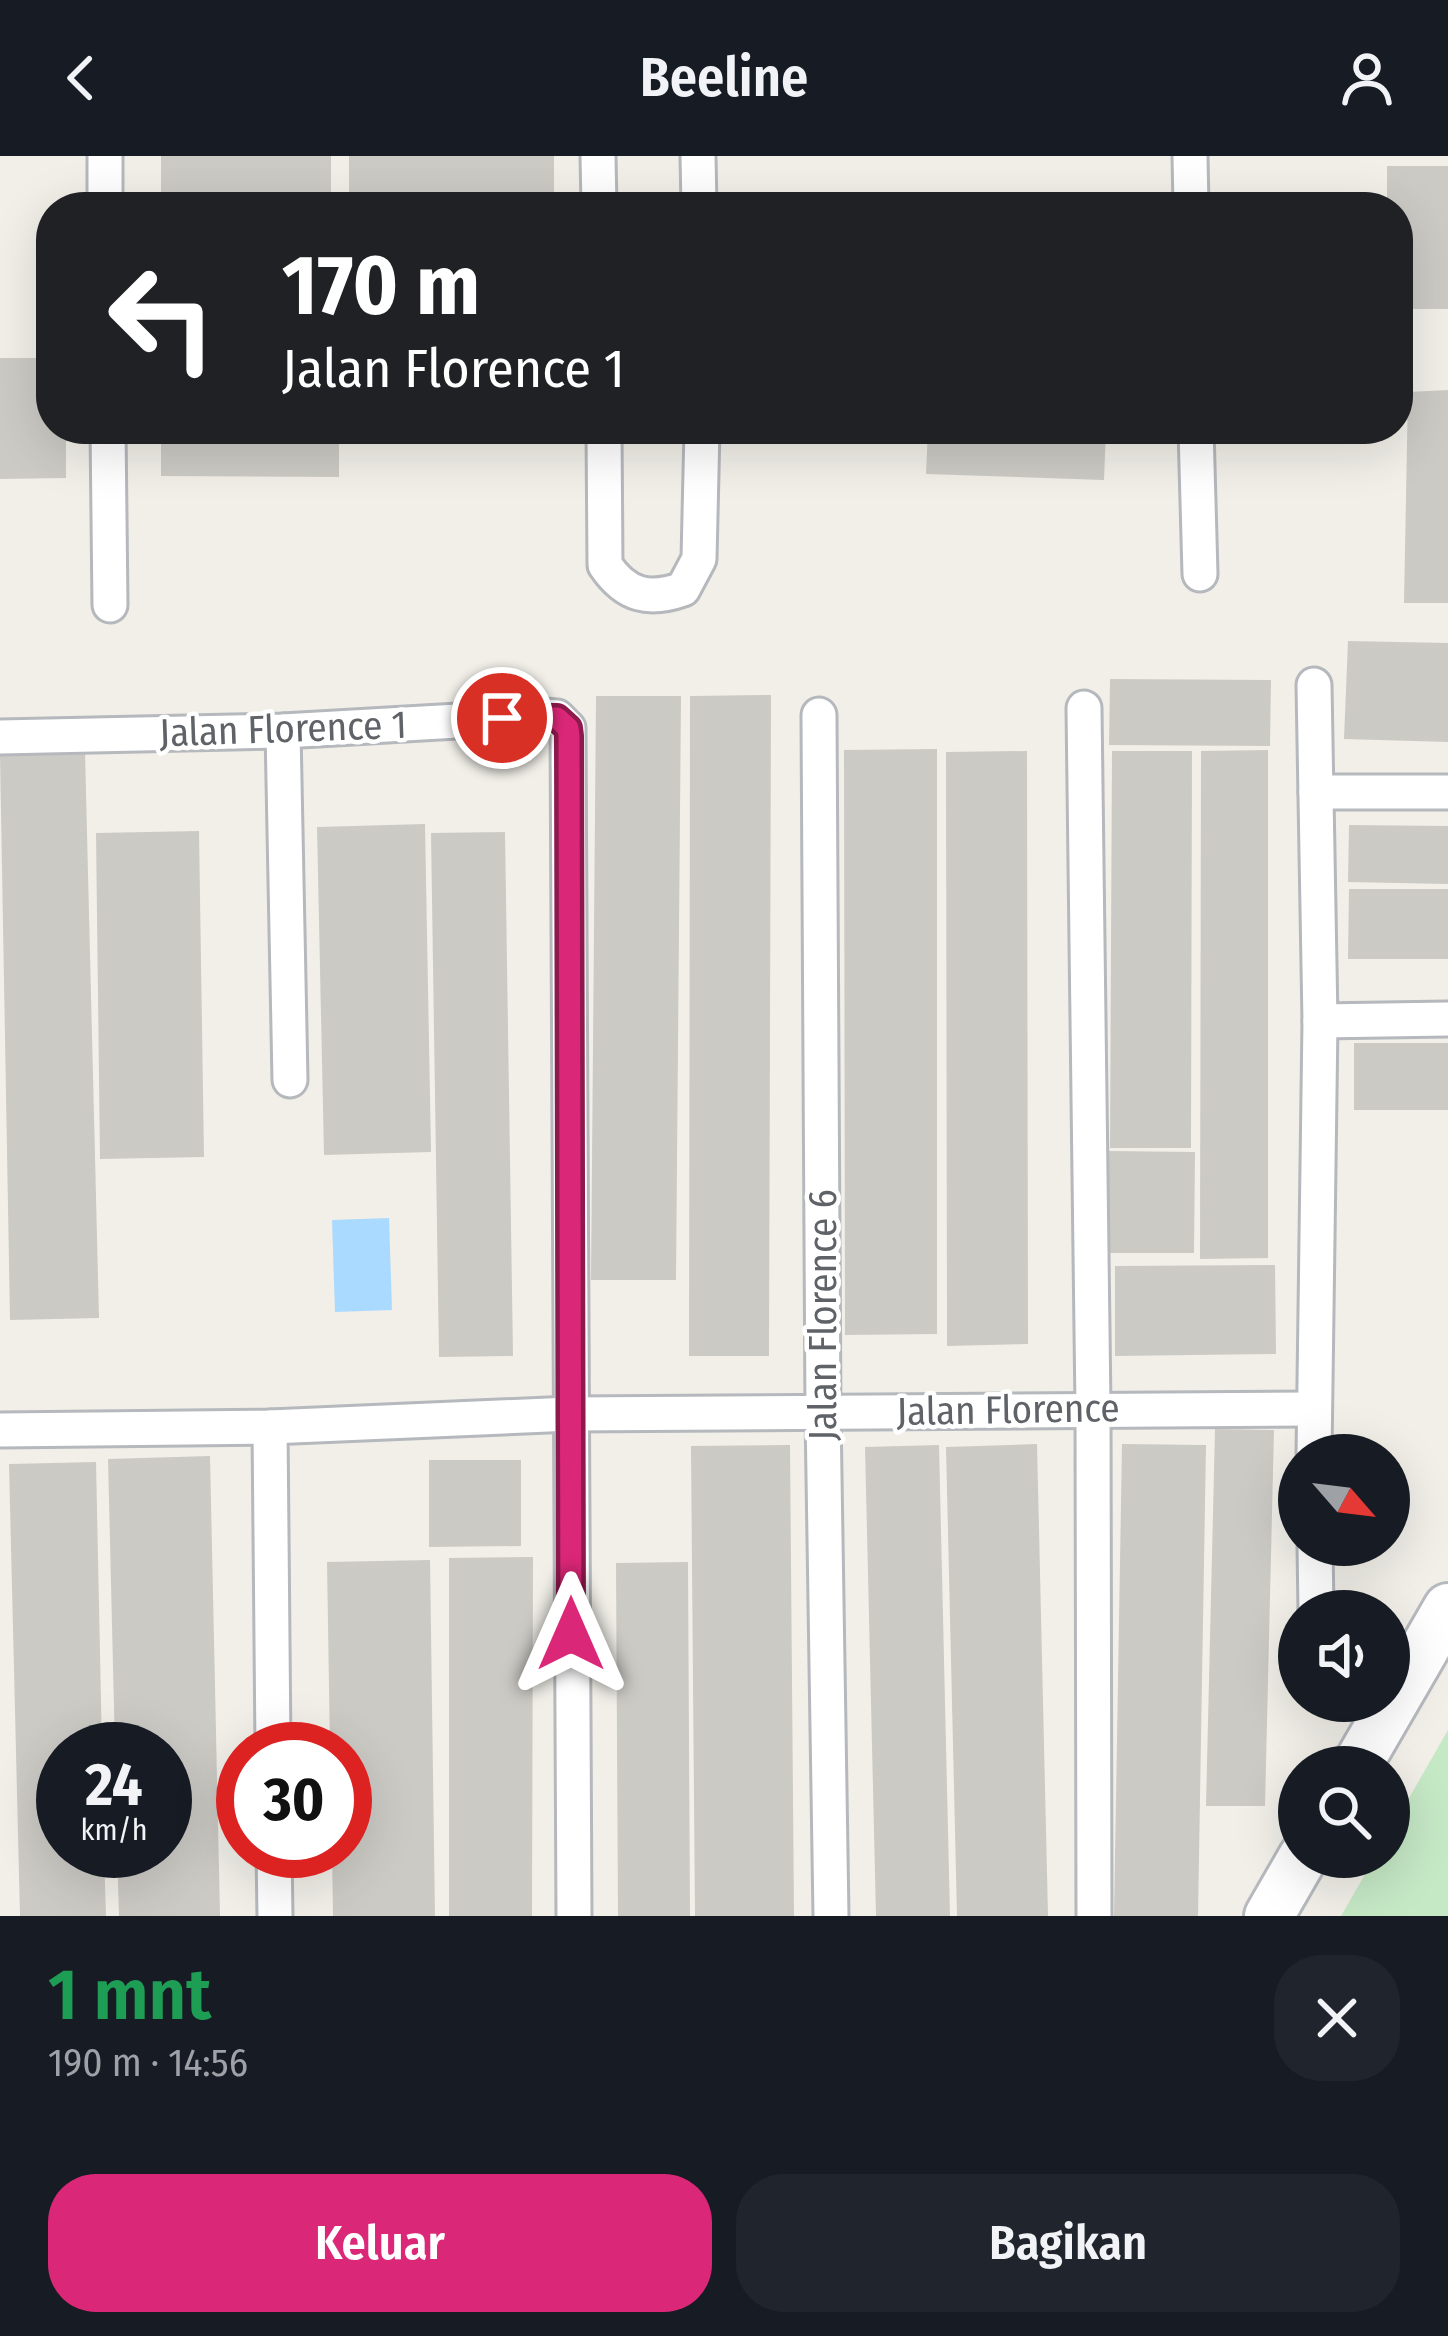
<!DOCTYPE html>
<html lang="id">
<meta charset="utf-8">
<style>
:root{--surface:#171b24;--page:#20242c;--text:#f1f3f6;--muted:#9ea1a6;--accent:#db2777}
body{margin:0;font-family:"Fira Sans Condensed",sans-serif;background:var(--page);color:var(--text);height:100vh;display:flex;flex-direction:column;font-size:45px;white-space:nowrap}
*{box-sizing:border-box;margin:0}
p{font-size:39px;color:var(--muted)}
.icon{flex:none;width:66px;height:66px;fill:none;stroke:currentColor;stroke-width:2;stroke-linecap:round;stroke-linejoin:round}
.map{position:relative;height:1760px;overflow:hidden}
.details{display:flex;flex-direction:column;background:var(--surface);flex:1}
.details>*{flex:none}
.top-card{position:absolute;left:36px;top:36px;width:1377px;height:252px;border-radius:48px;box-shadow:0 12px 48px #0002;background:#202124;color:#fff;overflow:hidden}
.needle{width:78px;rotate:118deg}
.buttons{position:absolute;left:1278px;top:1278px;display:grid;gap:24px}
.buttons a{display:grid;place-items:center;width:132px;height:132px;border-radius:50%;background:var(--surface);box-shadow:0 12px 48px #0002;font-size:60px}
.speed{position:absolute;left:36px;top:1566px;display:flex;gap:24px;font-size:60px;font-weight:700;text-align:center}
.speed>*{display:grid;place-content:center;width:156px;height:156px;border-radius:50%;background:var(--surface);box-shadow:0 12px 48px #0002;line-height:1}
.speed small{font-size:30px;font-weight:400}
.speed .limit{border:18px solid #d22;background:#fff;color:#111}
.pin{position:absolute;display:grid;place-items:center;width:102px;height:102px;color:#fff;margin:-51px;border:6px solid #fff;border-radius:50%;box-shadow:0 3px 12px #0007}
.me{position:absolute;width:132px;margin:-66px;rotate:0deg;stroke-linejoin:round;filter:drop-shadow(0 0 9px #0008)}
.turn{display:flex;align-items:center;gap:42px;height:252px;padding:0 48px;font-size:54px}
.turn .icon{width:156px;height:156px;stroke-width:2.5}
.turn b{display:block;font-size:84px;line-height:102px}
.round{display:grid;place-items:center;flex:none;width:126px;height:126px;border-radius:48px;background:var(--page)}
.overview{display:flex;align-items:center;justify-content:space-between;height:204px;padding:0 48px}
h1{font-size:72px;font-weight:600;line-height:90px;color:#1e9e55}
.button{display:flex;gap:24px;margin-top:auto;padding:24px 48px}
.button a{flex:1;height:138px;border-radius:48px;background:var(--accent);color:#fff;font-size:48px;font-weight:600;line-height:138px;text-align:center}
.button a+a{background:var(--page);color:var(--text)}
header{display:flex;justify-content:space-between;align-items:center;height:156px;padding:0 48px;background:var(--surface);font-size:54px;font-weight:600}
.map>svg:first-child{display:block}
</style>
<header><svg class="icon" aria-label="back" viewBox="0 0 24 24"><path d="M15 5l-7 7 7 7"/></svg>Beeline<svg class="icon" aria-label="person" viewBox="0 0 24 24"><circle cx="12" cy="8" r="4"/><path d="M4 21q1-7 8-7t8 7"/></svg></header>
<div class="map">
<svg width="1448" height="1760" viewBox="0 0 1448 1760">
<rect width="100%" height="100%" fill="#f1efe8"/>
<polygon fill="#c5e8c5" points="1448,1574 1448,1760 1341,1760 1375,1701 1389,1701 1389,1677"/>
<polygon fill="#aadaff" points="389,1062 392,1154 335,1156 332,1064"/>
<g fill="#cccac5">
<rect x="161" y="0" width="170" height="51"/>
<rect x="349" y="0" width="205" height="51"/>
<polygon points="1387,10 1448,10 1448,153 1398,153 1398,51 1387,51"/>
<polygon points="0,202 51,202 51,273 66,273 66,322 0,323"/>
<polygon points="1448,234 1448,447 1404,447 1408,236"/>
<polygon points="161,273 339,273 339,321 161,320"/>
<polygon points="928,273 1106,273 1104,324 926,318"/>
<polygon points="1348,485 1448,487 1448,586 1344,583"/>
<polygon points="1110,523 1271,524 1270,590 1109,589"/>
<polygon points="771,539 769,1200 689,1200 690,540"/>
<polygon points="596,540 681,540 676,1124 591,1124"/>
<polygon points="937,593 937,1178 845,1179 844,594"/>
<polygon points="1268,594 1268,1102 1200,1103 1201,595"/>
<polygon points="1027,595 1028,1188 947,1190 946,596"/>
<polygon points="1112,595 1192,595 1191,992 1110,992"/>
<polygon points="85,596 99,1162 10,1164 0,599"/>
<polygon points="425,668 431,996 324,999 317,671"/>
<polygon points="1349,669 1448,670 1448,728 1348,726"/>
<polygon points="199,675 204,1001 100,1003 96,677"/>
<polygon points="505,676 513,1200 439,1201 431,677"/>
<polygon points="1349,733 1448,733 1448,803 1348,803"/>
<rect x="1354" y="887" width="94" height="67"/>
<polygon points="1109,995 1195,996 1194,1097 1108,1097"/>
<polygon points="1275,1109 1276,1198 1115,1200 1115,1110"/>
<polygon points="1215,1273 1274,1274 1265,1650 1206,1650"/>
<polygon points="1037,1288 1048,1760 957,1760 946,1291"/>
<polygon points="1122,1288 1206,1289 1198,1760 1114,1760"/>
<polygon points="790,1289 794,1760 695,1760 691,1290"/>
<polygon points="939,1289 950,1760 876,1760 865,1291"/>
<polygon points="210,1300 220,1760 119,1760 117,1695 165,1695 165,1593 115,1593 108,1303"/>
<polygon points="429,1304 521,1304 521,1390 429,1391"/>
<polygon points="96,1306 102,1593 63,1593 63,1695 104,1695 106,1760 20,1760 9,1308"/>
<polygon points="533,1401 532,1760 449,1760 449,1402"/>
<polygon points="430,1404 435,1760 333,1760 332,1695 345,1695 345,1593 330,1593 327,1406"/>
<polygon points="688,1406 690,1760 618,1760 616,1407"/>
</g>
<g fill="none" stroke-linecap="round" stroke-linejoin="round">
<g stroke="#b5b8bc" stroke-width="39">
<g id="street">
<polyline points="105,0 105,51"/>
<polyline points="598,0 599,51"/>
<polyline points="698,0 699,51"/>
<polyline points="1190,0 1191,51"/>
<polyline points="108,273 110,449"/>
<path d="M604,273L605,409C626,440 649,445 683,433L699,403L702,273"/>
<polyline points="1196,273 1200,418"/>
<polyline points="1084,552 1093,1252 1094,1760"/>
<polyline points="819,559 823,1257 831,1760"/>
<polyline points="283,575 290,924"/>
<polyline points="0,581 283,575 545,560 557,561 568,572 574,1760"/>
<polyline points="1316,636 1448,636"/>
<polyline points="1320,865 1448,863"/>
<polyline points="270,1271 273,1593"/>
<polyline points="0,1274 270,1271 571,1258 1313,1253"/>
<polyline points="1314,1299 1320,865 1314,529"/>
<polyline points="1315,1389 1316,1455"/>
<polyline points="274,1695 275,1760"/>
</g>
</g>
<g stroke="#b6babf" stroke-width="54">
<g id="secondary">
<polyline points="1356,1611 1448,1452"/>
<polyline points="1269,1760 1303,1701"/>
</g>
</g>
<use href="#street" stroke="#fff" stroke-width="33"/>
<use href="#secondary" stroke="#fff" stroke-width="48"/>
</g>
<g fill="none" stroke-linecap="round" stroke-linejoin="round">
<g stroke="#8e194d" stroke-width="30">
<polyline id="route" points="502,562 557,562 568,572 569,580 571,1478"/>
</g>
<use href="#route" stroke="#db2777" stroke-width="21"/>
</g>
<g text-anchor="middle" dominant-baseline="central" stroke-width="9" stroke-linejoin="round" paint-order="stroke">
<g font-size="39" fill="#5f6368" stroke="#fff">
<text transform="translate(283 573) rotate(-2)">Jalan Florence 1</text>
<text transform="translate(823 1159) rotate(-90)">Jalan Florence 6</text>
<text transform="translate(1008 1254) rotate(-1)">Jalan Florence</text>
</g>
</g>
</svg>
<div class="buttons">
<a><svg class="needle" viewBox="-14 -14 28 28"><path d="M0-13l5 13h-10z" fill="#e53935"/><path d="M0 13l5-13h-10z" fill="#9ea1a6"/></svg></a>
<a><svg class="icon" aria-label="sound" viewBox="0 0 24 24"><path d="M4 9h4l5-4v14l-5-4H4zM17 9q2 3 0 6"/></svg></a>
<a><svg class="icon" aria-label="search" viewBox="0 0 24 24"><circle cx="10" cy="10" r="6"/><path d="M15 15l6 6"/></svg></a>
</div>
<div class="speed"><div>24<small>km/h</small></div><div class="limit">30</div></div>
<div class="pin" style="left:502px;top:562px;background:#d93025"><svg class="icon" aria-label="arrive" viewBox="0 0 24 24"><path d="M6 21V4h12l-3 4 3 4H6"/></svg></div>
<svg class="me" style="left:571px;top:1478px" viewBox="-20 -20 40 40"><path d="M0-17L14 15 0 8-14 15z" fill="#db2777" stroke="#fff" stroke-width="4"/></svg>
<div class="top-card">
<div class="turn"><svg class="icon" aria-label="left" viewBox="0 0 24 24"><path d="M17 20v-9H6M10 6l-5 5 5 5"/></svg><div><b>170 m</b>Jalan Florence 1</div></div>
</div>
</div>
<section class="details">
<div class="overview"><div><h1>1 mnt</h1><p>190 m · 14:56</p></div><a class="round"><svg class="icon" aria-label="close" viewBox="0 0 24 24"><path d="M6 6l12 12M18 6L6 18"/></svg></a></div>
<div class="button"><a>Keluar</a><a>Bagikan</a></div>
</section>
